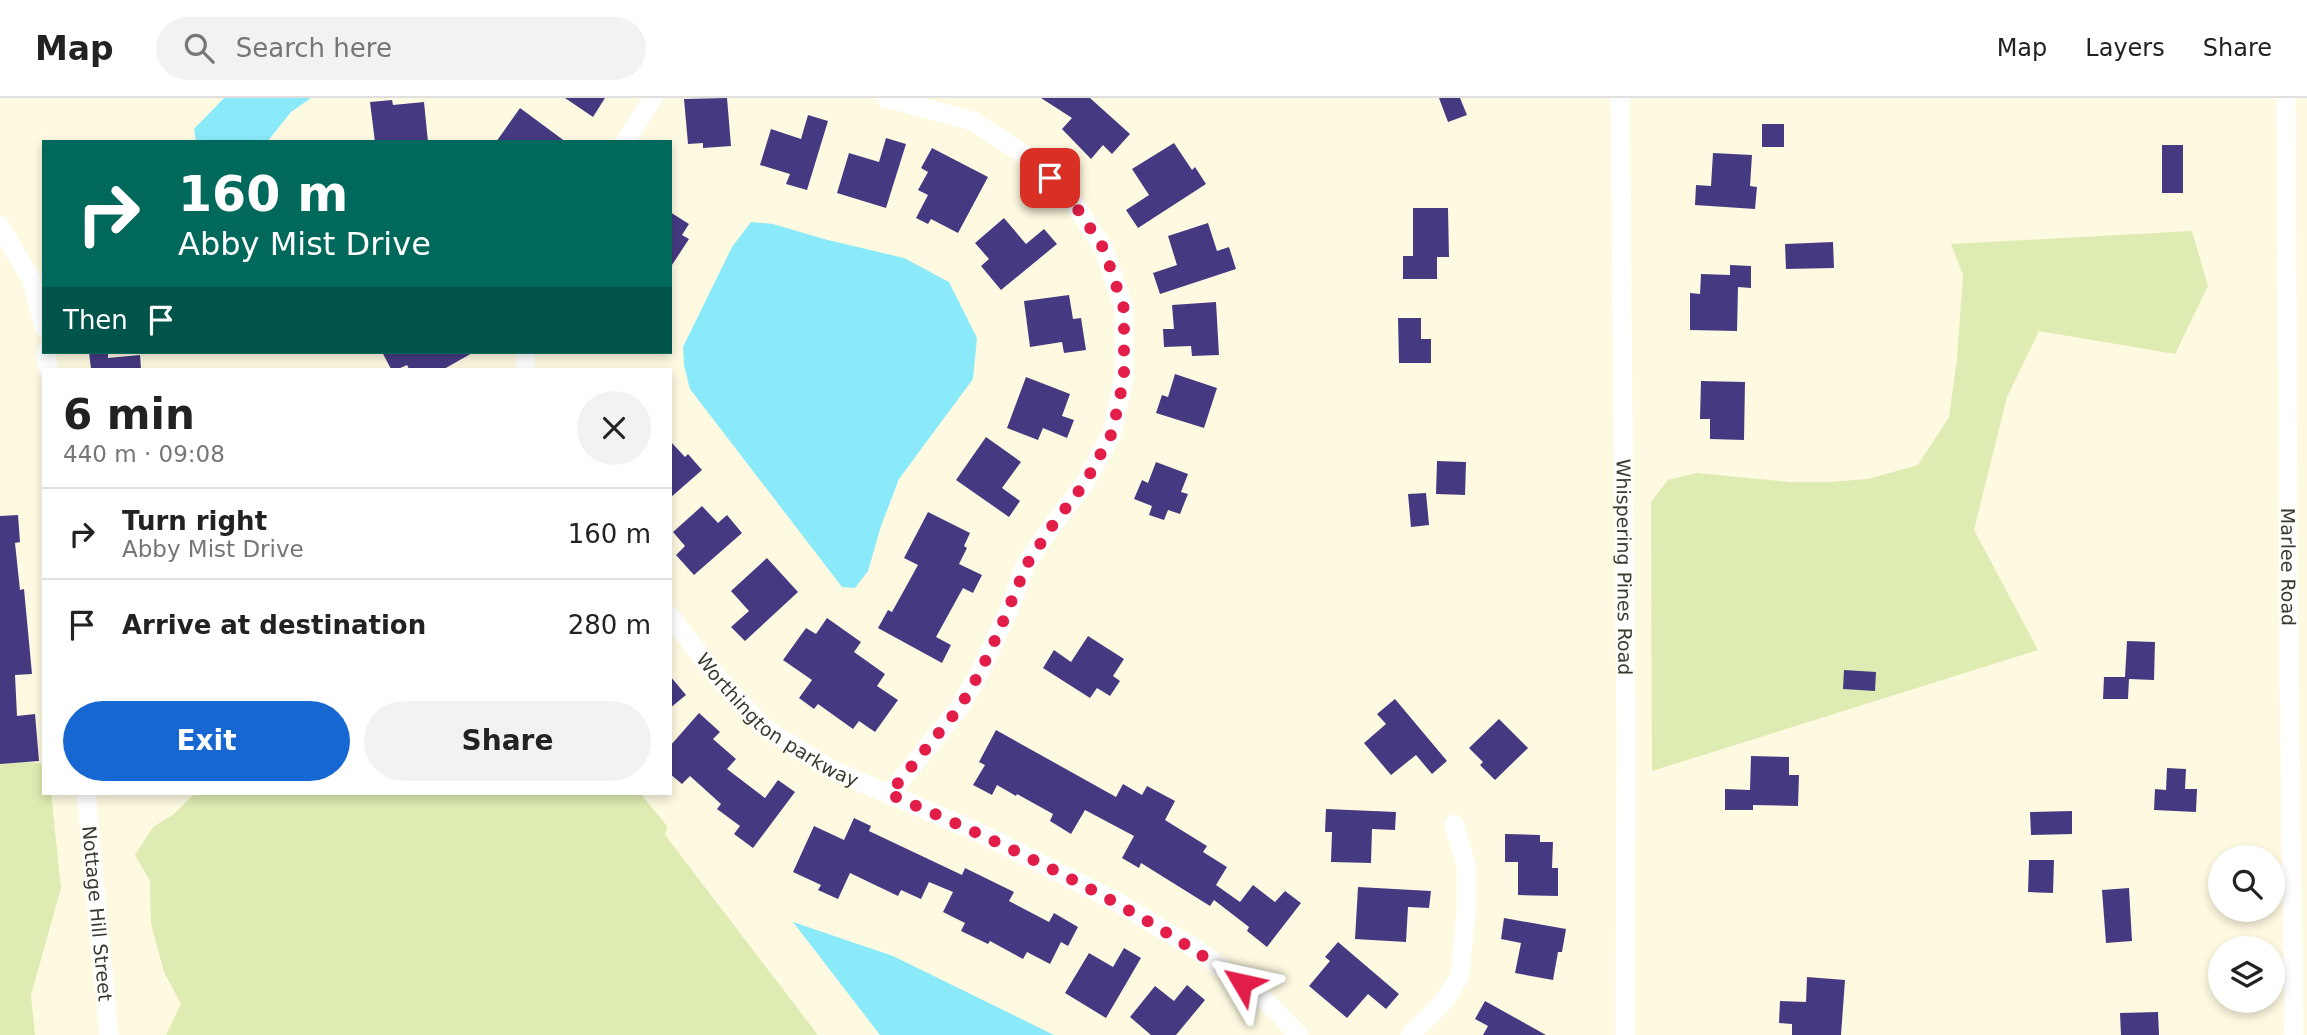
<!DOCTYPE html>
<meta charset="utf-8">
<style>
:root{--surface:#fff;--page:#f2f2f2;--text:#222;--muted:#767676;--line:#e0e0e0;--accent:#1667d1}
body{margin:0;font-family:"DejaVu Sans",sans-serif;background:var(--page);color:var(--text);height:100vh;display:flex;flex-direction:column;font-size:26px;white-space:nowrap}
*{box-sizing:border-box;margin:0}
p{font-size:23px;color:var(--muted)}
.icon{flex:none;width:38px;height:38px;fill:none;stroke:currentColor;stroke-width:2;stroke-linecap:round;stroke-linejoin:round}
.map{position:relative;flex:1;overflow:hidden}
.side{position:absolute;left:42px;top:270px;width:630px;height:427px;display:flex;flex-direction:column;background:var(--surface);border-radius:0px;box-shadow:0 4px 10px #0003}
.side>*{flex:none}
.top-card{position:absolute;left:42px;top:42px;width:630px;height:214px;border-radius:0px;box-shadow:0 4px 10px #0003;background:#00695c;color:#fff;overflow:hidden}
.fabs{position:absolute;left:2208px;top:747px;display:grid;gap:14px}
.fabs a{display:grid;place-items:center;width:77px;height:77px;border-radius:50%;background:var(--surface);box-shadow:0 4px 10px #0003;font-size:35px}
.pin{position:absolute;display:grid;place-items:center;width:60px;height:60px;color:#fff;margin:-30px;border-radius:14px;box-shadow:0 4px 10px #0006}
.me{position:absolute;width:77px;margin:-38px;rotate:306deg;stroke-linejoin:round;filter:drop-shadow(0 0 5px #0008)}
.turn{display:flex;align-items:center;gap:24px;height:147px;padding:0 21px;font-size:32px}
.turn .icon{width:91px;height:91px;stroke-width:2.5}
.turn b{display:block;font-size:49px;line-height:60px}
.then{display:flex;align-items:center;height:66px;padding:0 21px;background:#0003;gap:14px;font-size:26px}
.round{display:grid;place-items:center;flex:none;width:74px;height:74px;border-radius:37px;background:var(--page)}
.head{display:flex;align-items:center;justify-content:space-between;height:119px;padding:0 21px}
h1{font-size:42px;font-weight:800;line-height:52px}
.action{display:flex;gap:14px;margin-top:auto;padding:14px 21px}
.action a{flex:1;height:80px;border-radius:42px;background:var(--accent);color:#fff;font-size:28px;font-weight:800;line-height:80px;text-align:center}
.action a+a{background:var(--page);color:var(--text)}
ul{padding:0;list-style:none}
li{display:flex;align-items:center;gap:21px;height:91px;padding:0 21px;border-top:2px solid var(--line)}
li div{flex:1}
li b{display:block;font-size:26px}
li em{font-style:normal}
header{display:flex;align-items:center;gap:42px;box-sizing:border-box;height:98px;padding:0 35px;background:var(--surface);border-bottom:2px solid var(--line)}
header strong{font-size:33px}
nav{display:flex;gap:38px;margin-inline-start:auto;font-size:24px}
.search{width:490px;height:63px;background:var(--page);display:flex;align-items:center;gap:18px;box-sizing:border-box;padding:0 24px;border-radius:38px;color:var(--muted);font-size:26px}
.map>svg:first-child{display:block}
</style>
<header>
<strong>Map</strong>
<div class="search"><svg class="icon" aria-label="search" viewBox="0 0 24 24"><circle cx="10" cy="10" r="6"/><path d="M15 15l6 6"/></svg>Search here</div>
<nav><a>Map</a><a>Layers</a><a>Share</a></nav>
</header>
<div class="map">
<svg width="2307" height="937" viewBox="0 0 2307 937">
<rect width="100%" height="100%" fill="#fefae1"/>
<g fill="#deebb2">
<polygon points="2192,133 2208,188 2175,256 2039,233 2007,299 1974,432 2038,552 1652,673 1651,404 1668,382 1697,375 1790,384 1828,384 1868,381 1918,367 1949,319 1957,261 1963,177 1951,146"/>
<polygon points="0,652 14,661 41,666 44,674 44,695 51,695 61,790 31,897 35,937 0,937"/>
<polygon points="195,695 640,695 667,728 665,737 818,937 166,937 181,906 164,874 151,826 150,783 135,757 153,729 174,716"/>
</g>
<g fill="#8aeafa">
<polygon points="224,0 311,0 291,14 267,44 196,44 194,31"/>
<polygon points="751,124 773,126 824,141 904,160 949,184 977,240 973,281 899,381 881,428 868,473 855,490 842,489 690,291 684,267 683,249 732,149"/>
<polygon points="793,824 893,858 1054,937 880,937"/>
</g>
<g fill="#453a82">
<polygon points="565,0 605,0 593,19"/>
<polygon points="727,0 731,48 703,50 703,45 688,46 684,1"/>
<polygon points="1041,0 1090,0 1130,36 1112,56 1103,47 1091,61 1062,31 1072,20"/>
<polygon points="1439,0 1460,0 1467,17 1448,24"/>
<polygon points="392,2 393,7 424,4 428,44 375,44 370,4"/>
<polygon points="520,10 566,44 496,44"/>
<polygon points="808,17 828,23 807,92 786,86 790,76 760,67 771,31 801,41"/>
<rect x="1762" y="26" width="22" height="23"/>
<polygon points="886,40 906,46 886,110 837,95 849,55 879,64"/>
<polygon points="1174,45 1192,72 1195,69 1206,86 1138,130 1126,112 1149,97 1132,71"/>
<rect x="2162" y="47" width="21" height="48"/>
<polygon points="932,50 988,79 958,135 931,121 928,126 916,120 928,97 918,92 928,74 921,70"/>
<polygon points="1713,55 1752,57 1750,88 1757,89 1755,111 1695,107 1696,87 1711,88"/>
<polygon points="1413,110 1448,110 1449,159 1437,159 1437,181 1403,181 1403,158 1413,158"/>
<polygon points="670,114 689,126 682,137 689,141 670,170"/>
<polygon points="1004,120 1026,146 1044,131 1057,146 1001,192 981,168 989,161 975,145"/>
<polygon points="1208,125 1217,153 1229,149 1236,171 1160,196 1153,175 1177,167 1168,138"/>
<polygon points="1833,144 1834,170 1786,171 1785,146"/>
<polygon points="1730,167 1751,168 1751,190 1738,189 1737,233 1690,232 1690,195 1700,196 1701,176 1730,177"/>
<polygon points="1069,197 1073,221 1081,220 1086,252 1064,255 1062,244 1030,249 1024,203"/>
<polygon points="1216,204 1219,257 1192,258 1191,248 1164,249 1163,231 1174,231 1172,207"/>
<polygon points="1398,220 1421,220 1421,241 1431,241 1431,265 1399,265"/>
<polygon points="89,254 108,254 108,260 140,257 141,271 91,271"/>
<polygon points="382,254 474,254 444,271 409,271 407,267 398,271 391,271"/>
<polygon points="1175,276 1217,290 1204,330 1156,315 1162,297 1168,299"/>
<polygon points="1026,279 1070,296 1062,318 1074,322 1067,340 1043,330 1038,342 1007,330"/>
<polygon points="1701,283 1745,284 1744,342 1710,341 1710,321 1700,321"/>
<polygon points="986,339 1021,364 1002,390 1020,403 1009,419 956,382"/>
<polygon points="670,343 685,359 688,356 702,372 670,400"/>
<polygon points="1437,363 1466,364 1465,397 1436,396"/>
<polygon points="1156,364 1188,376 1181,394 1188,396 1180,416 1168,412 1164,422 1149,417 1152,408 1134,401 1142,382 1148,385"/>
<polygon points="1426,395 1429,427 1411,429 1408,396"/>
<polygon points="702,408 718,425 727,417 742,435 694,477 676,457 685,448 673,434"/>
<polygon points="928,414 970,435 964,448 967,450 959,466 982,477 973,495 963,490 936,539 951,547 942,565 878,530 888,512 892,514 918,467 904,460"/>
<polygon points="18,417 20,444 15,445 20,492 24,491 32,576 15,577 17,618 35,616 39,663 0,666 0,418"/>
<polygon points="767,460 798,494 745,543 731,529 749,513 731,493"/>
<polygon points="827,520 861,544 854,554 885,576 877,588 898,602 875,634 859,623 853,631 818,606 814,611 799,600 812,582 783,562 806,530 816,536"/>
<polygon points="1088,538 1124,561 1113,578 1120,583 1110,598 1097,590 1090,600 1043,570 1054,552 1071,564"/>
<polygon points="2127,543 2155,544 2154,582 2129,581 2128,601 2103,601 2104,579 2125,579"/>
<polygon points="1844,572 1876,574 1875,593 1843,591"/>
<polygon points="670,578 686,597 670,610"/>
<polygon points="1395,601 1447,663 1432,676 1416,657 1391,677 1364,645 1386,626 1377,616"/>
<polygon points="699,615 720,634 713,641 736,661 727,671 765,700 778,682 795,694 753,750 734,736 740,728 717,711 721,706 690,678 682,686 670,676 670,648"/>
<polygon points="1499,621 1528,650 1495,682 1480,667 1483,664 1469,650"/>
<polygon points="996,632 1116,699 1123,686 1142,697 1147,688 1175,703 1165,722 1207,748 1203,754 1227,769 1216,787 1240,804 1253,787 1275,804 1285,793 1301,805 1267,849 1247,833 1249,829 1214,802 1210,808 1141,765 1139,770 1122,760 1134,738 1085,712 1071,736 1050,723 1053,716 1017,696 1016,698 997,687 992,697 973,687 985,667 979,664"/>
<polygon points="1751,658 1789,659 1789,677 1799,677 1798,708 1753,707 1753,712 1725,712 1725,691 1750,692"/>
<polygon points="2167,670 2186,671 2185,691 2197,691 2196,714 2154,712 2155,691 2166,692"/>
<polygon points="1326,711 1396,714 1395,732 1372,731 1371,765 1331,764 1332,734 1325,734"/>
<polygon points="2072,713 2072,736 2031,737 2030,714"/>
<polygon points="854,720 871,728 869,733 962,777 965,770 1014,794 1009,803 1049,824 1054,815 1078,829 1068,848 1061,844 1050,866 1027,854 1023,861 990,843 988,846 961,833 965,825 943,814 953,794 929,784 921,801 901,792 898,798 850,775 838,801 818,792 821,787 793,774 814,728 844,742"/>
<polygon points="1505,736 1540,737 1540,744 1553,744 1552,770 1558,770 1558,798 1518,797 1518,764 1505,764"/>
<polygon points="2029,762 2054,762 2053,795 2028,794"/>
<polygon points="1358,789 1431,793 1429,810 1408,809 1406,844 1355,841"/>
<polygon points="2129,790 2132,843 2106,845 2102,792"/>
<polygon points="1504,820 1566,831 1562,854 1558,854 1553,882 1515,875 1521,845 1501,841"/>
<polygon points="1338,844 1399,896 1386,911 1368,896 1347,920 1309,888 1330,863 1325,859"/>
<polygon points="1124,850 1141,860 1106,920 1065,895 1089,855 1113,869"/>
<polygon points="1807,879 1845,882 1841,937 1792,937 1792,926 1779,925 1780,903 1806,904"/>
<polygon points="1187,887 1205,902 1176,937 1151,937 1130,919 1155,888 1174,903"/>
<polygon points="1485,903 1546,937 1483,937 1488,928 1475,921"/>
<polygon points="2158,914 2159,937 2121,937 2120,915"/>
</g>
<g fill="none" stroke-linecap="round" stroke-linejoin="round">
<g stroke="#fff" stroke-width="19">
<polyline points="886,0 973,23 1031,61 1069,98 1104,151 1124,211 1124,280 1112,335 1085,385 1052,428 1026,466 1006,519 979,576 960,609 889,697"/>
<path id="s1" d="M1620,0L1626,636L1625,937"/>
<path id="s2" d="M2286,0L2289,590L2294,937"/>
<polyline points="625,44 653,0"/>
<polyline points="0,128 31,181 44,229"/>
<polyline points="46,254 48,271"/>
<polyline points="525,254 526,271"/>
<path id="s3" d="M670,518L720,582L763,629L830,671L982,736L1117,804L1197,852L1264,901L1299,937"/>
<path id="s4" d="M86,695L109,937"/>
<polyline points="1410,937 1445,902 1460,877 1466,816 1466,767 1454,726"/>
</g>
</g>
<g fill="none" stroke-linecap="round" stroke-linejoin="round">
<path stroke="#e11d48" stroke-width="12" stroke-dasharray="0 21.6" d="M1050,80L1069,98L1104,151L1124,211V280L1112,335L1085,385L1052,428L1027,466L997,538L979,576L960,609L889,696C1012,749 1133,806 1242,885"/>
</g>
<g text-anchor="middle" dominant-baseline="central" stroke-width="7" stroke-linejoin="round" paint-order="stroke">
<g font-size="19" fill="#3b3a30" stroke="#fefae1">
<text stroke="none"><textPath href="#s1" startOffset="469">Whispering Pines Road</textPath></text>
<text stroke="none"><textPath href="#s2" startOffset="469">Marlee Road</textPath></text>
<text stroke="none"><textPath href="#s3" startOffset="152">Worthington parkway</textPath></text>
<text stroke="none"><textPath href="#s4" startOffset="121">Nottage Hill Street</textPath></text>
</g>
</g>
</svg>
<div class="fabs">
<a><svg class="icon" aria-label="search" viewBox="0 0 24 24"><circle cx="10" cy="10" r="6"/><path d="M15 15l6 6"/></svg></a>
<a><svg class="icon" aria-label="layers" viewBox="0 0 24 24"><path d="M12 4l9 5-9 5-9-5zM3 14l9 5 9-5"/></svg></a>
</div>
<div class="pin" style="left:1050px;top:80px;background:#d93025"><svg class="icon" aria-label="arrive" viewBox="0 0 24 24"><path d="M6 21V4h12l-3 4 3 4H6"/></svg></div>
<svg class="me" style="left:1242px;top:885px" viewBox="-20 -20 40 40"><path d="M0-17L14 15 0 8-14 15z" fill="#e11d48" stroke="#fff" stroke-width="4"/></svg>
<div class="top-card">
<div class="turn"><svg class="icon" aria-label="right" viewBox="0 0 24 24"><path d="M7 20v-9h11M14 6l5 5-5 5"/></svg><div><b>160 m</b>Abby Mist Drive</div></div>
<div class="then">Then<svg class="icon" aria-label="arrive" viewBox="0 0 24 24"><path d="M6 21V4h12l-3 4 3 4H6"/></svg></div>
</div>
<section class="side">
<div class="head"><div><h1>6 min</h1><p>440 m · 09:08</p></div><a class="round"><svg class="icon" aria-label="close" viewBox="0 0 24 24"><path d="M6 6l12 12M18 6L6 18"/></svg></a></div>
<ul>
<li><svg class="icon" aria-label="right" viewBox="0 0 24 24"><path d="M7 20v-9h11M14 6l5 5-5 5"/></svg><div><b>Turn right</b><p>Abby Mist Drive</p></div><em>160 m</em></li>
<li><svg class="icon" aria-label="arrive" viewBox="0 0 24 24"><path d="M6 21V4h12l-3 4 3 4H6"/></svg><div><b>Arrive at destination</b></div><em>280 m</em></li>
</ul>
<div class="action"><a>Exit</a><a>Share</a></div>
</section>
</div>
